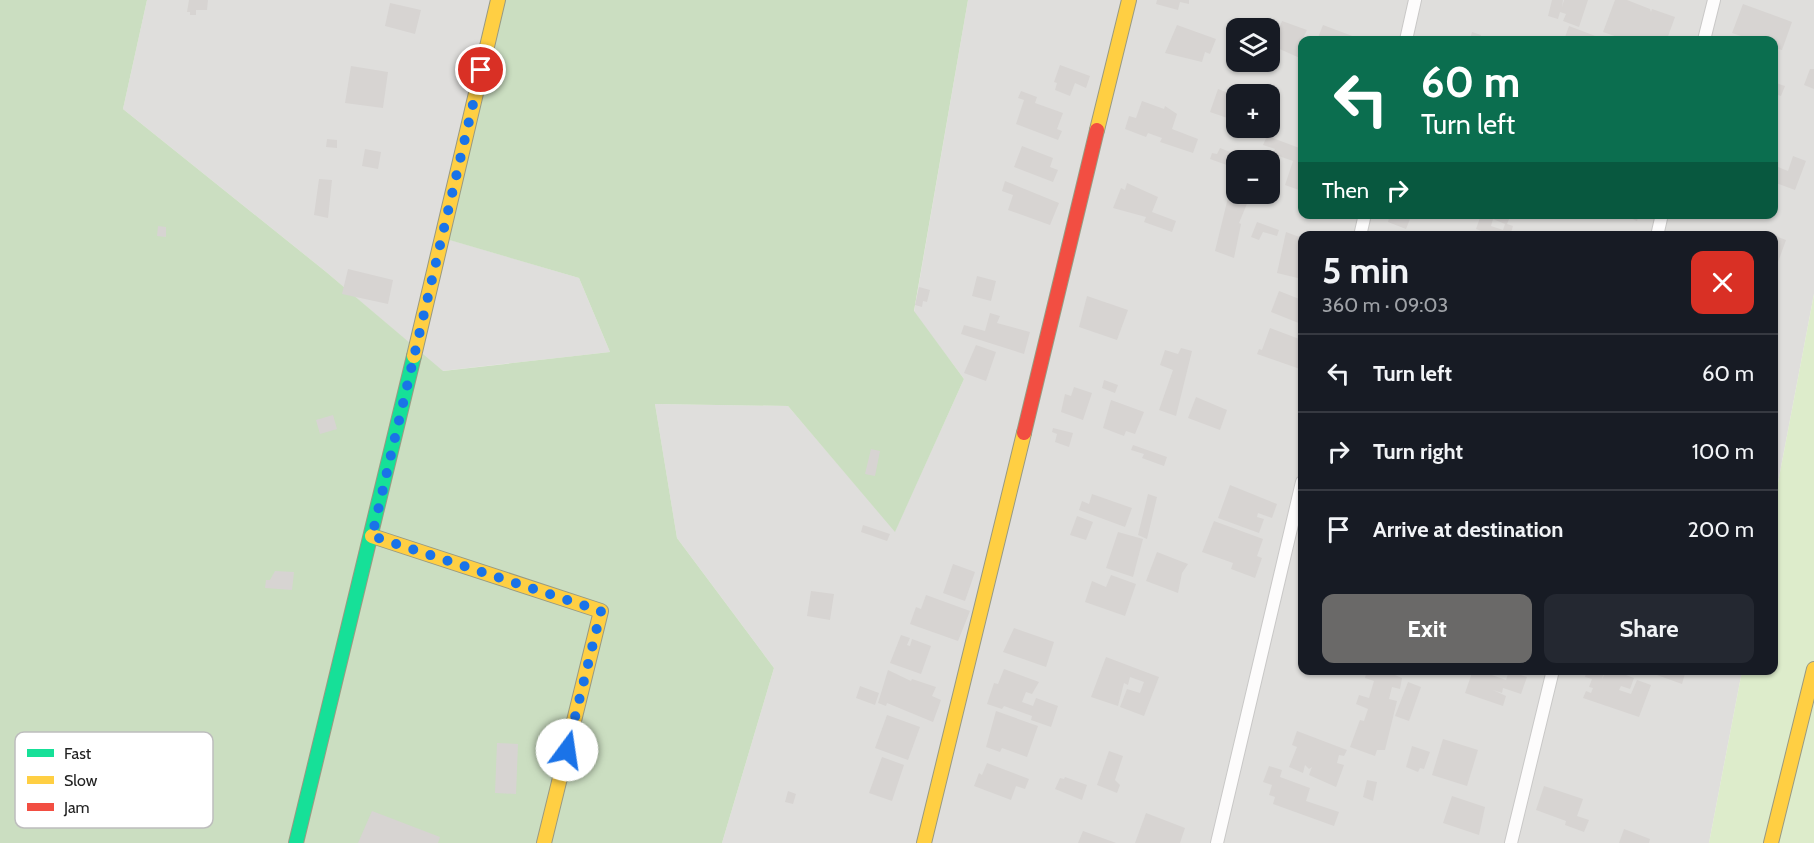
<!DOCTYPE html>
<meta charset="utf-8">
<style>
:root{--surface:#171b24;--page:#242831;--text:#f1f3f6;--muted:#9ea1a6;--line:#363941;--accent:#6a6968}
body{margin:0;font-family:Cabin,sans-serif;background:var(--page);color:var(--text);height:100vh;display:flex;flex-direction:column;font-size:22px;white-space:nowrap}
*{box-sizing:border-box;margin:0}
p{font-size:20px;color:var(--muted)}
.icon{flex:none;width:33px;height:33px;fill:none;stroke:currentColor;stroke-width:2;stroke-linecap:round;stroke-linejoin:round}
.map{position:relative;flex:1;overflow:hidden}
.panel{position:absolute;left:1298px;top:231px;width:480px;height:444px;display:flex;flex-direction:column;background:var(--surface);border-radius:12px;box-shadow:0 2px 4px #0004}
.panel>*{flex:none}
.top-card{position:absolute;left:1298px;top:36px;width:480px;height:183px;border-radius:12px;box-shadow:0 2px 4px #0004;background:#0b6e4f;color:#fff;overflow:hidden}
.buttons{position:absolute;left:1226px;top:18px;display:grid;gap:12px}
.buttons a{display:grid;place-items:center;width:54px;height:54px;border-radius:12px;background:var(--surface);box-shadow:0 2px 4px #0004;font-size:30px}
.pin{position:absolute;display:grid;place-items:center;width:51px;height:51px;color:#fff;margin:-26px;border:3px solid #fff;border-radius:50%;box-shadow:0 2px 6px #0007}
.me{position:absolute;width:66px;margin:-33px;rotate:14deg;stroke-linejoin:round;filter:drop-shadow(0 0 4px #0008)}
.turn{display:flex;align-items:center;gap:21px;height:126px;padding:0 24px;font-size:27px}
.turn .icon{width:78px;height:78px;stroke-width:2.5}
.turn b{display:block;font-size:42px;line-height:51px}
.then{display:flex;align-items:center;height:57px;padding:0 24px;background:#0003;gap:12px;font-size:22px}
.round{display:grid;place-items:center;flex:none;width:63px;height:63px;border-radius:12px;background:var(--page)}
.head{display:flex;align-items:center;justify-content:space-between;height:102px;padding:0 24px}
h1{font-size:36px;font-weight:700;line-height:45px}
.action{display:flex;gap:12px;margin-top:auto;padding:12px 24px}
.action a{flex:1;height:69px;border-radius:12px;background:var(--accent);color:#fff;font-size:24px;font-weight:700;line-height:69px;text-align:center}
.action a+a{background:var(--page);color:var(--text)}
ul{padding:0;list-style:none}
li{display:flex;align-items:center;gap:18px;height:78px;padding:0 24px;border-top:2px solid var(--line)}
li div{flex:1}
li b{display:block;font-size:22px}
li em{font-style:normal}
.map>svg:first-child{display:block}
</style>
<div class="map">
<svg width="1814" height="843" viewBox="0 0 1814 843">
<rect width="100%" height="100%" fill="#f0eeeb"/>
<g fill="#dfdedc" fill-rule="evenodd">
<polygon points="147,0 505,0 447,239 579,278 610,352 442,371 325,271 123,109"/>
<path d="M968,0H1814V294L1773,509V236H1302V670L1742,671L1709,843H722L774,668L677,538L655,404L788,406L895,531L964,379L914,312ZM1236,28H1269V62H1236ZM1302,40H1773V214H1302ZM1236,94H1269V128H1236ZM1236,160H1269V194H1236Z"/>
</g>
<polygon fill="#ddeccb" points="1814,294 1814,843 1709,843 1742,671 1773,670 1773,509"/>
<polygon fill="#cbdec1" points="0,0 147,0 123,109 325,271 443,371 610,352 579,278 446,239 505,0 968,0 914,311 964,379 895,532 788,406 655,404 677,538 774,668 722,843 0,843"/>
<g fill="#d7d4d2">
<polygon points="189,0 208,0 207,10 196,10 196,15 190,15 190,12 187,12"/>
<polygon points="1157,0 1189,0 1189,4 1180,2 1178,10 1156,4"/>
<polygon points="1552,0 1563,0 1562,7 1564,0 1588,0 1579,27 1563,21 1566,14 1560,12 1558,19 1548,16"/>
<polygon points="1615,0 1627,0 1650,9 1651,12 1652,9 1675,17 1667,39 1626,40 1603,32"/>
<polygon points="390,3 421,10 415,34 385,26"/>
<polygon points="1743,4 1792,22 1782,50 1773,48 1773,40 1753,40 1732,33"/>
<polygon points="1282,21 1307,30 1302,40 1302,59 1273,46"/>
<polygon points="1177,25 1216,39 1210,54 1205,52 1202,62 1165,53"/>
<polygon points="1323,25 1355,37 1364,40 1317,40"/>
<polygon points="1569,26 1598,37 1597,40 1564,40"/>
<polygon points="1472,32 1481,35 1479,40 1465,40 1466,37 1470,39"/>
<polygon points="1060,65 1090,76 1086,88 1075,83 1070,96 1055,90 1057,83 1054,82"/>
<polygon points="351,66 388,72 383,108 345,103"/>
<polygon points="1810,69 1814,69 1814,89 1804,85"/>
<polygon points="1773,82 1785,86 1781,96 1773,93"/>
<polygon points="1218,89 1236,96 1236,121 1210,112"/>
<polygon points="1021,91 1037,97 1035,103 1063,113 1057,129 1062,131 1058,140 1016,124 1024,100 1018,98"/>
<polygon points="1142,101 1164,109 1165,106 1177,114 1172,129 1198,139 1193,153 1160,142 1162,138 1148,133 1146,137 1125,129 1129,116 1136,118"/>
<polygon points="1267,136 1302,149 1302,191 1285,185 1293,161 1273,154 1275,149 1263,145"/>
<polygon points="327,139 337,140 337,148 326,147"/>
<polygon points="1022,146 1053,158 1050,167 1058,170 1053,182 1014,167"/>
<polygon points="1220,148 1238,155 1235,168 1210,159 1212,153 1217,154"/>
<polygon points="365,149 381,152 378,169 362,166"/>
<polygon points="1793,156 1806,161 1795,190 1773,182 1773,165 1788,171"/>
<polygon points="1235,169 1236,194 1251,194 1239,223 1241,224 1234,258 1215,251"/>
<polygon points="319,179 332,180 328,218 314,215"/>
<polygon points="1005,181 1059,203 1050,225 1008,210 1013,195 1002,191"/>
<polygon points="1127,183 1158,197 1152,212 1176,221 1172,232 1144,222 1146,217 1113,208 1121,188 1125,190"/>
<polygon points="1390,214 1412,214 1406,229 1388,222"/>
<polygon points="1494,214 1511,214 1507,224 1513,226 1510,236 1486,236 1487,233 1476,229 1481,215 1493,219 1491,226 1503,230 1505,224 1493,219"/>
<polygon points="1621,214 1639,214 1637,221"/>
<polygon points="1257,222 1279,230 1277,236 1263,232 1259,240 1251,237"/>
<polygon points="158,226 166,227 166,237 157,236"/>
<polygon points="1286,232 1302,238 1302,279 1277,273"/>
<polygon points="1773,235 1786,240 1773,276"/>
<polygon points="348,269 393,280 388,304 342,294"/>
<polygon points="977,276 996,281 991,301 972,296"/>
<polygon points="919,287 930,290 927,302 923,301 922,307 915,305"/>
<polygon points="1279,291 1302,300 1301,324 1271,312"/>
<polygon points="1087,296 1128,310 1117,340 1079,327"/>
<polygon points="990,313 1000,316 997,323 1030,332 1024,354 961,334 964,325 985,331"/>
<polygon points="1270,328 1302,340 1300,369 1257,354 1259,349 1262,350"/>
<polygon points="976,345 996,352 986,381 964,373"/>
<polygon points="1181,348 1192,351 1176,416 1159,410 1173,370 1160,365 1165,350 1178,354"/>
<polygon points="1104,380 1118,385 1115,393 1102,388"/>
<polygon points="1074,387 1092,393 1083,420 1061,412 1065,394 1071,396"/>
<polygon points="1196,397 1227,410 1220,430 1188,418"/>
<polygon points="1111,400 1144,412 1135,434 1126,431 1124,436 1103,428"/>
<polygon points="333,415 337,429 320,434 316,420"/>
<polygon points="1053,428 1073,433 1069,447 1055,442 1057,434 1052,432"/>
<polygon points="1133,445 1167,457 1164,466 1142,458 1144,454 1131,450"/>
<polygon points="871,449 880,451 875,476 865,474"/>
<polygon points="1230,485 1277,504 1272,518 1258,513 1257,517 1264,519 1259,533 1218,518"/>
<polygon points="1092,494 1132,508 1125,527 1079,510 1082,501 1089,504"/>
<polygon points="1148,494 1157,497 1147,539 1138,535"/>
<polygon points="1077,516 1093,522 1086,540 1070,535"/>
<polygon points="1214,521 1263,539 1257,556 1262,558 1255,578 1231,569 1233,563 1202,552"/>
<polygon points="863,525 890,534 887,541 861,532"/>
<polygon points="1118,532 1143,539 1133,577 1106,568"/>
<polygon points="1157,552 1188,564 1182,573 1178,593 1146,581"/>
<polygon points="953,564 975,572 965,601 943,593"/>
<polygon points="275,571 294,572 292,590 265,588 266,580 270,580"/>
<polygon points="1111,575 1136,584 1125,616 1085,602 1092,581 1106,587"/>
<polygon points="811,591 834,594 830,620 807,616"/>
<polygon points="926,595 970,611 958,641 910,624 916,607 921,609"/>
<polygon points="1014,628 1054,642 1046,667 1003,652"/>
<polygon points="901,635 910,638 907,645 910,646 912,639 931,646 921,674 890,663"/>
<polygon points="1106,657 1159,677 1144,716 1120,707 1127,689 1140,693 1144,682 1130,677 1128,685 1124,683 1118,706 1091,697"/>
<polygon points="1004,669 1039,682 1032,694 1026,692 1022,702 1033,706 1036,698 1058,706 1051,727 1031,720 1032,716 1004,706 1002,709 987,704 994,683 998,684"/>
<polygon points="888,670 911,681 912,679 936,687 932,696 941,700 933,722 887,703 886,706 878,703"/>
<polygon points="1367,670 1383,670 1402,678 1400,689 1392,687 1389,699 1397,701 1385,750 1377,750 1375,756 1350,747 1360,720 1364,721 1368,709 1356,704 1359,695 1369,698 1374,681 1365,678"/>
<polygon points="1473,670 1490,670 1489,674 1506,680 1509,671 1527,677 1521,694 1503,688 1502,693 1493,690 1506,696 1503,706 1465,693"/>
<polygon points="1587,670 1604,670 1602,680 1605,672 1611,674 1612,670 1634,678 1630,689 1621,686 1619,690 1631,694 1637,680 1651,685 1639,717 1583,698 1586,691 1591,693 1593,688 1589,687 1592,679 1585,677"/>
<polygon points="1659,670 1686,670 1682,684 1657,675"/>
<polygon points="1408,682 1421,687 1409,721 1395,716"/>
<polygon points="860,686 879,693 875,705 856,698"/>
<polygon points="996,711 1038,726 1027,757 1002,748 1000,752 986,747"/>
<polygon points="887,715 920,727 908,760 875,748"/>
<polygon points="1297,731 1347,750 1344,756 1339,755 1337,763 1344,765 1336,787 1309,775 1312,767 1309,769 1305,765 1303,773 1289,767 1297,747 1292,745"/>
<polygon points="1443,739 1478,750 1467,786 1432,775"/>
<polygon points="497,743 518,744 516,794 495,793"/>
<polygon points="1412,746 1430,752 1424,769 1420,768 1418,772 1406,767"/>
<polygon points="1109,751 1123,756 1115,780 1120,785 1117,793 1097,785"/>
<polygon points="882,757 904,765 892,801 869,793"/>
<polygon points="987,763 1029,779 1025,789 1016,786 1011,800 974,786 979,773 982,775"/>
<polygon points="1269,766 1282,770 1280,777 1310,788 1306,801 1339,812 1334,826 1273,804 1275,797 1269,795 1272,785 1263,782"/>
<polygon points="1065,777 1087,785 1082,800 1055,789 1060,778 1064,779"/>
<polygon points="1367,780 1377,782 1373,801 1363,797"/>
<polygon points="1544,786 1583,799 1577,816 1589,820 1584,832 1565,825 1566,821 1536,810"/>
<polygon points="788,791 796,794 793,804 785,802"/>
<polygon points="1452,796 1485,807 1479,835 1443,823"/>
<polygon points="372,811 440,837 438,843 358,843"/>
<polygon points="1146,813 1185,828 1180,843 1135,843"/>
<polygon points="1624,829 1650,839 1649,843 1619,843"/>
<polygon points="1083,831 1116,843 1078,843"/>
</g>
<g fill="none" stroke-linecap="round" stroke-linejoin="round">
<g stroke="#c9c8c7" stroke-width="14">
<g id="street">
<polyline points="1406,40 1415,0"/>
<polyline points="1704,40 1714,0"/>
<polyline points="1360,236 1365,214"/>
<polyline points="1657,236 1662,214"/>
<polyline points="1217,843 1302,482"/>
<polyline points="1511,843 1553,670"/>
</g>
</g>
<g stroke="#999a82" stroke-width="16">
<polyline id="fast" points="296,843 414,356"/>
</g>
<g stroke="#999a82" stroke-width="16">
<g id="slow">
<polyline points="1097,130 1129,0"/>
<polyline points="414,356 498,0"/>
<polyline points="372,536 601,611 544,843"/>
<polyline points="924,843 1024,433"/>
<polyline points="1771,843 1814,669"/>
</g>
</g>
<g stroke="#999a82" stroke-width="16">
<polyline id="jam" points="1024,433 1097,130"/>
</g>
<use href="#street" stroke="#fdfcfc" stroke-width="12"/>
<use href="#fast" stroke="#16e098" stroke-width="14"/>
<use href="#slow" stroke="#ffcf43" stroke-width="14"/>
<use href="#jam" stroke="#f24e42" stroke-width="14"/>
</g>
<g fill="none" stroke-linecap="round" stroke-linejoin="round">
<polyline stroke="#1a73e8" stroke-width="10" stroke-dasharray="0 18" points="481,70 372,536 601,611 567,750"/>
</g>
<rect x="15" y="732" width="198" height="96" rx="9" fill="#fff" stroke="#bdbdbd" stroke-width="1.5"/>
<rect x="27" y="749" width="27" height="8" fill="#16e098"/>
<rect x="27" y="776" width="27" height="8" fill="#ffcf43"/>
<rect x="27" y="803" width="27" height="8" fill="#f24e42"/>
<g font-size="16" fill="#222">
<text x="64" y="759">Fast</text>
<text x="64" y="786">Slow</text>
<text x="64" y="813">Jam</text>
</g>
</svg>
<div class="buttons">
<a><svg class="icon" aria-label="layers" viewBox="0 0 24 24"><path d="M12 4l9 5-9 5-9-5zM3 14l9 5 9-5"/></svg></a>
<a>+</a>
<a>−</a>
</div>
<div class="pin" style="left:481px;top:70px;background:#d93025"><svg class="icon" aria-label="arrive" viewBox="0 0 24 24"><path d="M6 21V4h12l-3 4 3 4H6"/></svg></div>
<svg class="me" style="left:567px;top:750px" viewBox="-20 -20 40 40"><circle r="19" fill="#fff"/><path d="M0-13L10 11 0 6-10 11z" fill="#1a73e8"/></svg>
<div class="top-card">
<div class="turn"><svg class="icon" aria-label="left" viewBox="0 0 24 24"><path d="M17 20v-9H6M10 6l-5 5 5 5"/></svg><div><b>60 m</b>Turn left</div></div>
<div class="then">Then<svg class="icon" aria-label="right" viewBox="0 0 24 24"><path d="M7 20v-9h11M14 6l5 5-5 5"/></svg></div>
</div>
<section class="panel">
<div class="head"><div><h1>5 min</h1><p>360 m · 09:03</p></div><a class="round" style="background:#d93025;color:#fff"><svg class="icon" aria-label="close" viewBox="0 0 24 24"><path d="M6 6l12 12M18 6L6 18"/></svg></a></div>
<ul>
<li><svg class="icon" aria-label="left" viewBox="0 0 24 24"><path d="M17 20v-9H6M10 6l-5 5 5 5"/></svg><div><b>Turn left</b></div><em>60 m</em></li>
<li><svg class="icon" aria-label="right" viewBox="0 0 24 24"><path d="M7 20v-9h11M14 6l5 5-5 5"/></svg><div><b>Turn right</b></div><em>100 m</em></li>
<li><svg class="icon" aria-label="arrive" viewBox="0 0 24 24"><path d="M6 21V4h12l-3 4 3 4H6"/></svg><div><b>Arrive at destination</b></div><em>200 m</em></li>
</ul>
<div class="action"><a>Exit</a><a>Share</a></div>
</section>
</div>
